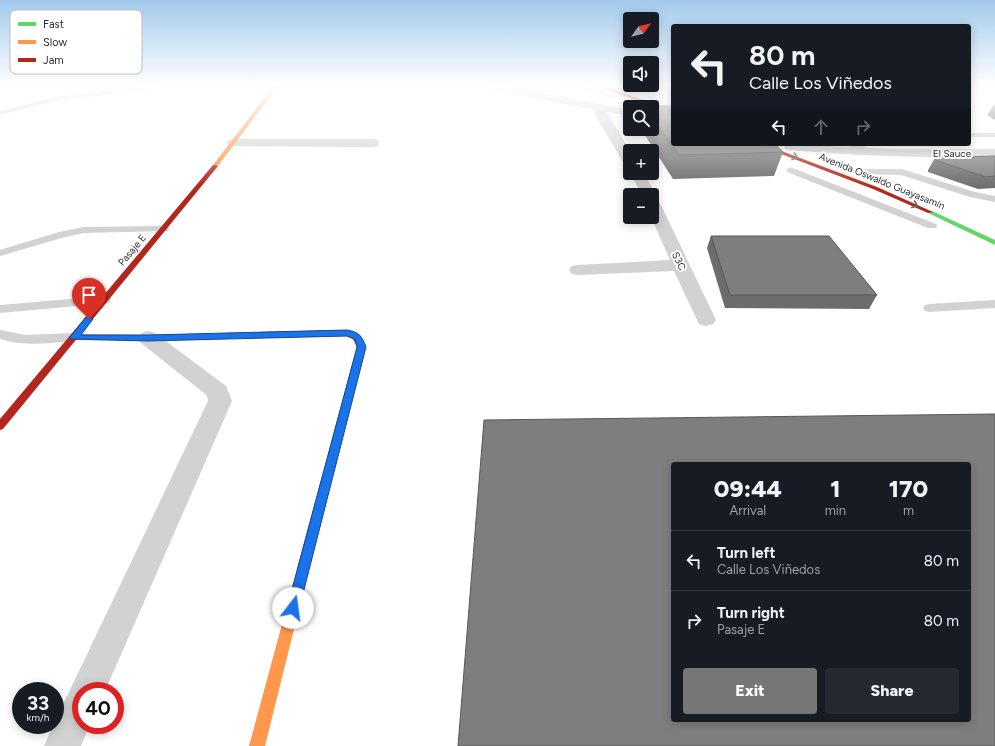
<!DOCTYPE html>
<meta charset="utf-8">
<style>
:root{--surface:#171b24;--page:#242831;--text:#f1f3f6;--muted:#9ea1a6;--line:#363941;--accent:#767676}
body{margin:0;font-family:Figtree,sans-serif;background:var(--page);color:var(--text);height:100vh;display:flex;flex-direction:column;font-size:15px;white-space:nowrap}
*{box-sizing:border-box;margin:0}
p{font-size:13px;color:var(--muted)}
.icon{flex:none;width:22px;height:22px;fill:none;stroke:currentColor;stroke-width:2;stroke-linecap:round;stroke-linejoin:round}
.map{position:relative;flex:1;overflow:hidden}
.drawer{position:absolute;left:671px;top:462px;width:300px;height:260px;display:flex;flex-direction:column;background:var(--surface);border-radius:4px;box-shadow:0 2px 10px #0003}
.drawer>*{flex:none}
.hud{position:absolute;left:671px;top:24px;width:300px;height:122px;border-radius:4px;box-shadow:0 2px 10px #0003;background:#171b24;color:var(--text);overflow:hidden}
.needle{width:26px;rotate:56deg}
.tools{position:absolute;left:623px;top:12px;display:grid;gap:8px}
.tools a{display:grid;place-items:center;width:36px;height:36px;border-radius:4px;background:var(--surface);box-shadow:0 2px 10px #0003;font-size:20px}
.speed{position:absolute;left:12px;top:682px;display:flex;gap:8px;font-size:20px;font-weight:700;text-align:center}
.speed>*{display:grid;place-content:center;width:52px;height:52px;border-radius:50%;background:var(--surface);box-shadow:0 2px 10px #0003;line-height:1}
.speed small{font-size:10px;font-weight:400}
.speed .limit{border:6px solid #d22;background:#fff;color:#111}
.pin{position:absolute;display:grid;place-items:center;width:34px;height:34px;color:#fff;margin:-41px -17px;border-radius:50% 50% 50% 0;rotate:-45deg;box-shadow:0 0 4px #0007}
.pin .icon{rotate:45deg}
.me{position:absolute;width:44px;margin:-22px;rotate:15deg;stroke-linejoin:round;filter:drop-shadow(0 0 3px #0008)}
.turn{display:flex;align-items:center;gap:14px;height:84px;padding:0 12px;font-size:18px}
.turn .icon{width:52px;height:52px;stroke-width:2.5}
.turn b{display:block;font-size:28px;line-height:34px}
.lanes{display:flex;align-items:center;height:38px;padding:0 12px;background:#0003;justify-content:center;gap:20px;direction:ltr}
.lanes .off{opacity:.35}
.eta{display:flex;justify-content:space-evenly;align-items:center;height:68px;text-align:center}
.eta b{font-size:24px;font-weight:800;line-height:28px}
.primary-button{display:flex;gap:8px;margin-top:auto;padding:8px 12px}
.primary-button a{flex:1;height:46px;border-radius:4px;background:var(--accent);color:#fff;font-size:16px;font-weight:800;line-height:46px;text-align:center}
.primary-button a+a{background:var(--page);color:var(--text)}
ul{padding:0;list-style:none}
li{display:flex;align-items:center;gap:12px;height:60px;padding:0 12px;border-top:1px solid var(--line)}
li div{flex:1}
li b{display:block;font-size:15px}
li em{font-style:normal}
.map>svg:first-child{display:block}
</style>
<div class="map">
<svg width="995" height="746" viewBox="0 0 995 746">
<rect width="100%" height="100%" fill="#fff"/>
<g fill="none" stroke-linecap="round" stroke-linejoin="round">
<g fill="#d2d2d2" fill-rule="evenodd">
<polygon points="150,85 170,85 167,87 55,101 0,115 0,111 55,97"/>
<path d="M580,85C592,85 601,93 612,94C618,95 623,91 627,95C615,104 593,92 581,87Z"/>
<rect x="969" y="133" width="26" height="4"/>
<polygon points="846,144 858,144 875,151 871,154 847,146"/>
<polygon points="790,167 936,224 937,226 936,228 928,228 787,172 786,170"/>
<polygon points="859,169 902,169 975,192 995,196 995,202 970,197 901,175 856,174 855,172 856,170"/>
<polygon points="164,226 169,229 168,231 84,233 65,237 0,256 0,250 59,232 84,227"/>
<polygon points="105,296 109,297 111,300 109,303 0,313 0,305"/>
<polygon points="995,300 995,308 929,312 925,311 923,308 925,305 929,304"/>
<path d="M0,330L26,335L74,333L79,334L81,337L79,340L74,341C50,343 24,347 0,339Z"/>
</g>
<g fill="#d2d2d2" fill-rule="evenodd">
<polygon points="479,85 501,85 630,110 630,116 607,112 630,151 630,166 625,165 623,162 596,116 595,110 484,88"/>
<polygon points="233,139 373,139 378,140 379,143 378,146 373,147 228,146 227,143 228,140"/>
<path d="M785,144L892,149H995V157C926,158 858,156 790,150L785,149L784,146Z"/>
<polygon points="630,173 644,173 656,195 653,199 657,200 660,203 716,320 713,324 706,326 699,324 674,271 578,275 572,274 569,270 572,266 578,265 670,260 651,217 652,217 652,195 642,195"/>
<polygon points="148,331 155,333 226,386 232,401 105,691 81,691 81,725 90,725 81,746 44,746 53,725 55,725 55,720 69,692 208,401 207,396 204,393 141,343 138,338 141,333"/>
</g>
<polygon fill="#63d668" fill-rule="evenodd" points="928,211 932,211 995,240 995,245 928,213"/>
<g fill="#ff974d" fill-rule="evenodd">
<polygon points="275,85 279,85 217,167 213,167 213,165"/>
<polygon points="258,332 261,333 262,335 261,337 148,341 74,340 70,337 74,334 148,335"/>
<polygon points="303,563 307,565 309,569 265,746 249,746 297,569 299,565"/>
</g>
<g fill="#b3261e" fill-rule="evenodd">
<polygon points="595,85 601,85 673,111 673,114"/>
<polygon points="755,144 763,144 877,187 933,212 928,213 873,189"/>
<polygon points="213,165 218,166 3,429 0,430 0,419"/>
<polygon points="347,330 360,335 365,347 309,569 307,573 303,575 299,573 297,569 357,347 353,339 346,336 258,338 254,335 258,332"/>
</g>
</g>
<g fill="#6c6c6c">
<polygon points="994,105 995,105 995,120 987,115"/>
<polygon points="644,106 672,108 783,152 774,176 673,179 641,129 652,129 652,107 644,107"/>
<polygon points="995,156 995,188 978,189 928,172 928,170 935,158"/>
<polygon points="711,236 877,295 869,309 725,308 707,248"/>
</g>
<g fill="#7e7e7e" stroke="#585858" fill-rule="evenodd">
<polygon points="644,106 670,106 672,108 673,108 673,144 775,144 783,152 679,155 652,117 652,107 645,107"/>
<polygon points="995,156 995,176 986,177 935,160 935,158"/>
<polygon points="711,236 829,236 877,295 730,295"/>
<path d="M995,414V746H458L484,420ZM673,464H969V720H673Z"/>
</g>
<defs><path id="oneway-chevron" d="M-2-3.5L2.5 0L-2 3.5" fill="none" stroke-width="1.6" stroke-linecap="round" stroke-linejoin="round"/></defs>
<g stroke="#457948">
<use href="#oneway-chevron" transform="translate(795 157) rotate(20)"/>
<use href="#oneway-chevron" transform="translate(915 205) rotate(23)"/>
</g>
<linearGradient id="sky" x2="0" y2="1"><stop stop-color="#a1c9ec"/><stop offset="0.45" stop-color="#fff"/><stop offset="1" stop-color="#fff" stop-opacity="0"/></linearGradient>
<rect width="995" height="189" fill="url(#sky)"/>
<path fill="#1a73e8" stroke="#114b97" d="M89,316L93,319L81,335H148L347,330C359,332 362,336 366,347L298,613L293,614L289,613L287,608L357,347L355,339L347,336L148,341L71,339L69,338L71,336L86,317Z"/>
<g text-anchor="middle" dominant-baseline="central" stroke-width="4" stroke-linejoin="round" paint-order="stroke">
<g font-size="10" fill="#2d2d2d" stroke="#fff">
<text x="952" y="153">El Sauce</text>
<text transform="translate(882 181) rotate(22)">Avenida Oswaldo Guayasamín</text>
<text transform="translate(132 250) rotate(-50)">Pasaje E</text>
<text transform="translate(679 261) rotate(65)">S3C</text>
</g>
</g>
<rect x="10" y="10" width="132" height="64" rx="6" fill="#fff" stroke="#c0c0c0" stroke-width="1"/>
<rect x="18" y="22" width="18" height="4" fill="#63d668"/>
<rect x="18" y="40" width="18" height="4" fill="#ff974d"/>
<rect x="18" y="58" width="18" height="4" fill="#b3261e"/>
<g font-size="11" fill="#2d2d2d">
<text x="43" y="28">Fast</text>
<text x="43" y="46">Slow</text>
<text x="43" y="64">Jam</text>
</g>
</svg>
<div class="tools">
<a><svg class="needle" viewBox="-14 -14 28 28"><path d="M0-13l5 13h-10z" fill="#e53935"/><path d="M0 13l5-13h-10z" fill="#9ea1a6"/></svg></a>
<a><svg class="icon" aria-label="sound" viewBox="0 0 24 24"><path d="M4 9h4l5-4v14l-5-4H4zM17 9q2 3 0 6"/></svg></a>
<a><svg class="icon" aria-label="search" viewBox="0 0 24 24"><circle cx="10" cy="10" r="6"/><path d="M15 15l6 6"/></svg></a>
<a>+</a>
<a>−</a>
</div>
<div class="speed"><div>33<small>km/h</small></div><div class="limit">40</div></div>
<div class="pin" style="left:89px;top:319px;background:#d93025"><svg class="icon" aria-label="arrive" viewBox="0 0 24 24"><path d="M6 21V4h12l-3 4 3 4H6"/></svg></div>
<svg class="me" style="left:293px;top:608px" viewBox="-20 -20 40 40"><circle r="19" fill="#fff"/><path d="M0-13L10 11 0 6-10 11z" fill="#1a73e8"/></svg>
<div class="hud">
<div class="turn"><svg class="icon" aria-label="left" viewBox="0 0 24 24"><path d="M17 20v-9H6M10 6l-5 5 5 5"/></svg><div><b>80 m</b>Calle Los Viñedos</div></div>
<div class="lanes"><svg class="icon" aria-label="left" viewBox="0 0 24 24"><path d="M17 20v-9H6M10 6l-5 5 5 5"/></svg><svg class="icon off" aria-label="ahead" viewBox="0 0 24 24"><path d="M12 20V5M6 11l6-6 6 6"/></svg><svg class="icon off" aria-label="right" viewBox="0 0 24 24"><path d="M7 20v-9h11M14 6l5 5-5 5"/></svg></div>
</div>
<section class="drawer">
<div class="eta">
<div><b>09:44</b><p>Arrival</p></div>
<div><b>1</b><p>min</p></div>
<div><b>170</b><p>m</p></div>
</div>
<ul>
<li><svg class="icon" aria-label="left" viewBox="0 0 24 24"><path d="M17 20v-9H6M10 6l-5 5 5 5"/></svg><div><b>Turn left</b><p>Calle Los Viñedos</p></div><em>80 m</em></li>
<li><svg class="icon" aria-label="right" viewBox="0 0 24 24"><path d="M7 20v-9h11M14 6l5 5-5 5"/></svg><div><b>Turn right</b><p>Pasaje E</p></div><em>80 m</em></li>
</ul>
<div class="primary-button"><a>Exit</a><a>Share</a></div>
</section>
</div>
